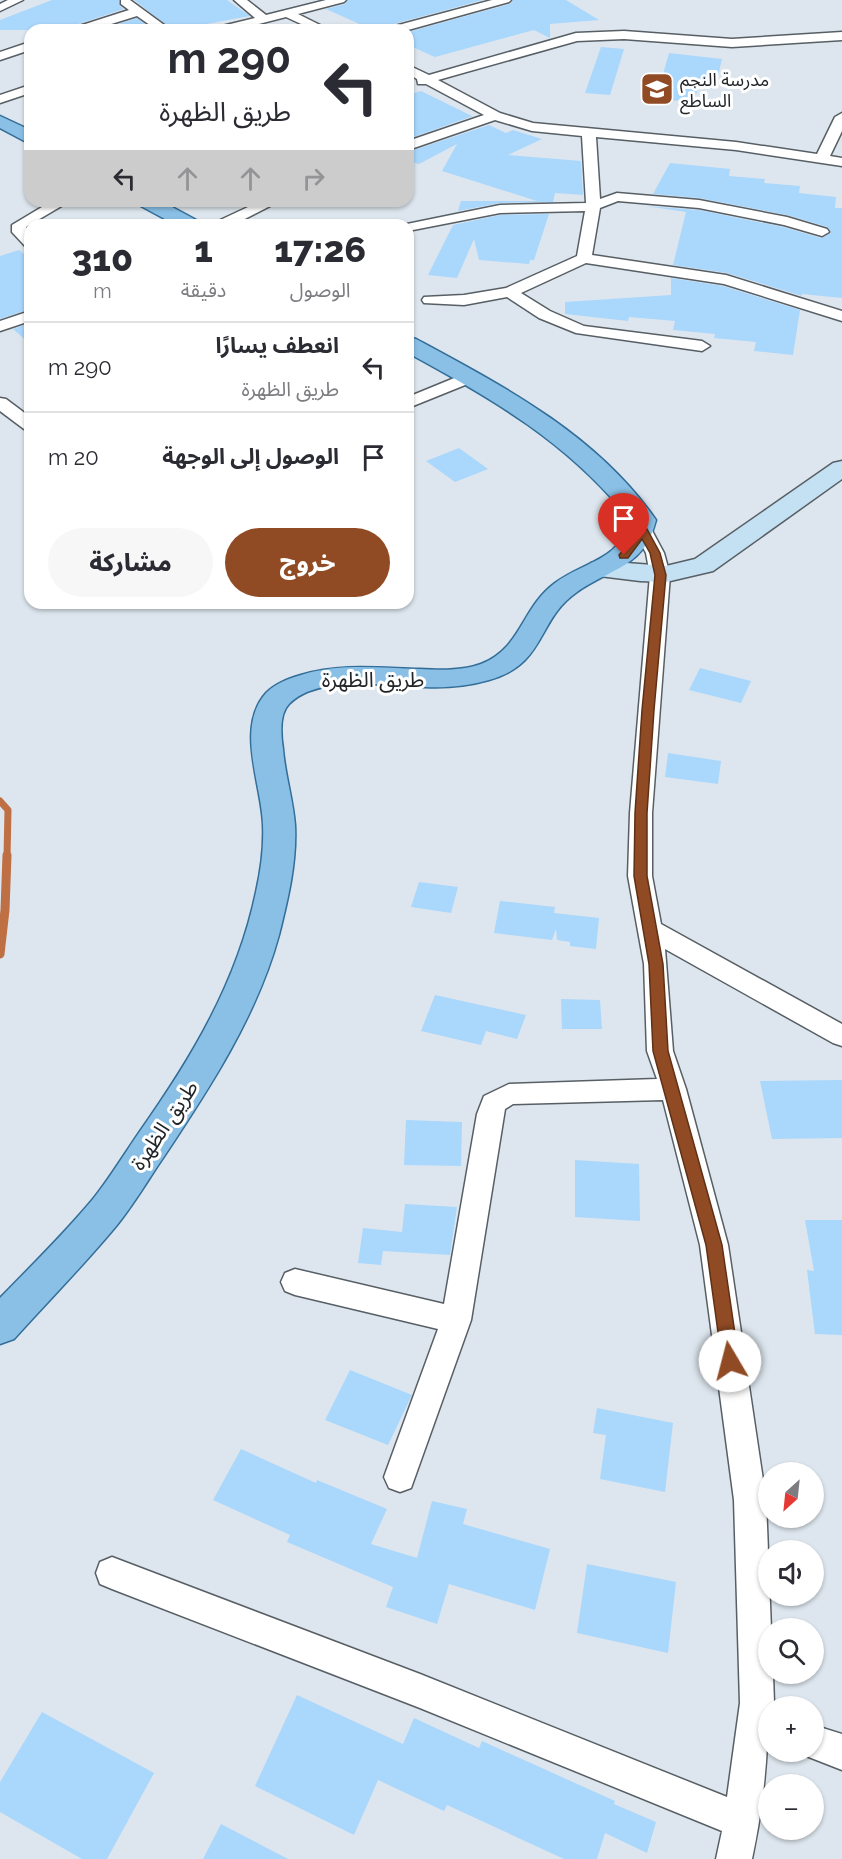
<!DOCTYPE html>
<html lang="ar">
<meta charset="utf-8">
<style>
:root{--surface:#fff;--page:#f7f7f7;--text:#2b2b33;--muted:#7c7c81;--line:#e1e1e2;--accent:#914b24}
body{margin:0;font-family:Raleway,"Noto Sans Arabic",sans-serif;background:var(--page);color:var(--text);direction:rtl;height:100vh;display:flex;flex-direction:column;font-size:22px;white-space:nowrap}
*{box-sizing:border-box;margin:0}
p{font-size:20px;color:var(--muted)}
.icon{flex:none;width:33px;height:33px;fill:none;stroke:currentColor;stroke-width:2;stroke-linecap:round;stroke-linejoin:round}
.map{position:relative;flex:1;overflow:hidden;direction:ltr}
.drawer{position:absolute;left:24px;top:219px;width:390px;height:390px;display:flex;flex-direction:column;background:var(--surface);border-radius:18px;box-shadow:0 2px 4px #0004;direction:rtl}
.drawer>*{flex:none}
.top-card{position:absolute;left:24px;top:24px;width:390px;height:183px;border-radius:18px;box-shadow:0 2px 4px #0004;direction:rtl;background:#fff;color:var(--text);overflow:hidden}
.needle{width:39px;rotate:207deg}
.fabs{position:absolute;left:758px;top:1462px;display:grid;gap:12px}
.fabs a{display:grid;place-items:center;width:66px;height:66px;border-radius:50%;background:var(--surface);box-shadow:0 2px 4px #0004;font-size:30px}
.pin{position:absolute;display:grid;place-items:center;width:51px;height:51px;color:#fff;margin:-62px -26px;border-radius:50% 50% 50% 0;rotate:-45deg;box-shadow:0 0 6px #0007}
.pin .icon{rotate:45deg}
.me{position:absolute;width:66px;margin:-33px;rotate:352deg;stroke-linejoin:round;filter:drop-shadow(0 0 4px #0008)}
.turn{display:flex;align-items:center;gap:21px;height:126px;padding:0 24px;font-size:27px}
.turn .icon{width:78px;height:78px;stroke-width:2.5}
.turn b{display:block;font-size:42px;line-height:51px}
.lanes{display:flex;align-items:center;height:57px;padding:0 24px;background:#0003;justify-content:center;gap:30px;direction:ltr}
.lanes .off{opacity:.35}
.eta{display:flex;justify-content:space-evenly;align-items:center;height:102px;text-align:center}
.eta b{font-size:36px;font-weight:800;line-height:42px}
.cta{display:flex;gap:12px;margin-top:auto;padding:12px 24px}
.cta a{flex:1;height:69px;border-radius:36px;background:var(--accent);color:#fff;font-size:24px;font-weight:800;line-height:69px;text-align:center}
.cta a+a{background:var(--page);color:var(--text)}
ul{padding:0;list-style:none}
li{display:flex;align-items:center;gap:18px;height:90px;padding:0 24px;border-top:2px solid var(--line)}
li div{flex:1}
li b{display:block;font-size:22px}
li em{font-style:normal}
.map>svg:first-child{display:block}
</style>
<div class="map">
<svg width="842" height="1859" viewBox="0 0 842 1859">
<rect width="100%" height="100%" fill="#dde6ee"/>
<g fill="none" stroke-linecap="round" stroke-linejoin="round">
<polyline stroke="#bf6f44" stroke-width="7" points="0,801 8,810 7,857"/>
<polyline stroke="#bf6f44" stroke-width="9" points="0,954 5,910 7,855"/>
</g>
<g fill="#aad7fc">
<polygon points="52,0 119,0 120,6 124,9 75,25 72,30 0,30 0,20"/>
<polygon points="134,0 227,0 250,16 173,30"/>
<polygon points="348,0 483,0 390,25 387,30 373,30 326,9 345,4"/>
<polygon points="513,0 566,0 599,20 550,24 550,38 534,30 435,57 408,45 408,32 510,4"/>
<polygon points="137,18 153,30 100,30"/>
<polygon points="601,47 624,49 610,95 585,93"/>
<polygon points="669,53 722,59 715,89 698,88 694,102 656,99"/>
<polygon points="421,91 472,116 473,116 408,139 408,95"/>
<polygon points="489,125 506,133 513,130 542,139 508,155 581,161 583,195 555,193 553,202 500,203 458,211 461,201 537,201 442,171 457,144 419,164 408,161 408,152"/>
<polygon points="670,163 730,169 729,176 765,179 764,183 800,186 799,193 836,197 835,208 842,208 842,298 802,294 802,296 727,273 673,265 686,212 646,206 699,210 783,227 821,238 831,233 828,227 787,215 699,198 653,194"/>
<polygon points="549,214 534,260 530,260 529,264 479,260 474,239 457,278 428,275 453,225 500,215"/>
<polygon points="19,250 30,259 30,309 0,319 0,256"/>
<polygon points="671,278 723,286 800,310 793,355 754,351 756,342 714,338 715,334 673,330 675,321 629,317 628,321 565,314 565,302 671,295"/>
<polygon points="30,323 30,344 13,329"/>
<polygon points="459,448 488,469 455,482 426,461"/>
<polygon points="700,668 751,681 741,703 689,690"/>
<polygon points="668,753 721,761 718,784 665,777"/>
<polygon points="419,882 458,887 451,913 411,907"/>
<polygon points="500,901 555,907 554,913 599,918 596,949 570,946 570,942 557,940 556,929 552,940 494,933"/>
<polygon points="435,995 526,1015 517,1039 486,1031 481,1045 421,1031"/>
<polygon points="561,999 600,1000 602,1029 562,1029"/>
<polygon points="842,1080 842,1138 772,1139 760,1081"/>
<polygon points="406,1120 462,1122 461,1166 404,1165"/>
<polygon points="575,1160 639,1164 640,1221 575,1217"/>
<polygon points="405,1204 457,1207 450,1255 383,1251 381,1265 358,1263 363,1228 402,1232"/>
<polygon points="805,1220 842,1220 842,1335 815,1334 807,1270 814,1271"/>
<polygon points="350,1370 412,1395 388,1445 325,1420"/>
<polygon points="597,1408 673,1423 665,1492 600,1479 606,1435 593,1433"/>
<polygon points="241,1449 316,1483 317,1480 387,1509 371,1544 417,1558 432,1501 467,1509 463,1524 550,1549 535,1610 449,1584 437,1624 386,1607 393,1587 287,1542 290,1535 213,1500"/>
<polygon points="587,1564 676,1582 668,1653 577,1633"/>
<polygon points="297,1695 403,1744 414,1718 479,1748 482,1741 615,1801 614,1804 656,1822 647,1853 605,1833 597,1859 564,1859 447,1805 444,1811 378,1780 354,1835 255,1786"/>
<polygon points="42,1712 154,1773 107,1859 82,1859 0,1812 0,1782"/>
<polygon points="221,1824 288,1859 203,1859"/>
</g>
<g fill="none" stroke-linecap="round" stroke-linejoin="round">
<g stroke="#575f65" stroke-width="3">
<g id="street">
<polygon points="8,0 23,0 0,11 0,4"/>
<polygon points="121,0 130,0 171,30 157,30 137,16 92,30 74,30 76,27 129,10 121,4"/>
<polygon points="234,0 247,0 266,15 326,0 346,0 344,2 298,14 330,30 314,30 286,17 236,30 216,30 218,27 255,18"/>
<polygon points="492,0 511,0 509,2 408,30 389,30 391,27"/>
<polygon points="624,31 732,39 842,32 842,40 732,47 624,39 577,41 438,80 500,113 533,123 736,142 817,154 835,117 842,113 842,131 830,156 842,158 842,166 736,150 596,137 600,199 617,193 699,200 787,217 827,229 829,232 822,236 784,225 699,208 618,201 600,208 592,255 726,275 842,311 842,321 724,284 586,263 521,293 550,311 584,326 702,341 710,346 702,351 576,333 539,318 507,297 464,305 424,303 422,300 424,297 464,295 506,288 577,256 585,211 500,213 408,231 408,225 402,225 500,205 586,203 582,136 532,131 495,120 408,150 408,141 484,115 426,84 418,84 417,79 408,74 408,65 429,75 576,33"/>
<polygon points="30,42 30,50 0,60 0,52"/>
<polygon points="30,85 30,93 0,103 0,95"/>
<polygon points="52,201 70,201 26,227 30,235 30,247 25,246 12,232 12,225"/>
<polygon points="261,201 280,201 233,225 214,225 216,222"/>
<polygon points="30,311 30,321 0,331 0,321"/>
<polygon points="469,372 477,377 475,381 408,408 408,397"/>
<polygon points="0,398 6,399 30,417 30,430 24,429 0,411"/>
<path d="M642,523L649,525L664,553L670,575L652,813V876L661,924L842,1024V1046L833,1043L665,949L673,1051L686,1089L728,1245L766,1500L771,1629H768V1674H773L774,1703V1707H768C768,1759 763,1808 752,1859H716L722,1831L420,1708L112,1589L100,1584L96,1573L100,1562L112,1557L420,1674L727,1797L740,1703L734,1500L700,1245L663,1100L513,1104L505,1109L471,1320L411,1488L400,1492L389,1488L384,1477L438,1329L295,1295L285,1291L281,1282L285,1273L295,1269L444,1304L477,1114L484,1096L509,1084L657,1079L647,1051L644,964L628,876L630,813L650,575L646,553L633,529L635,525Z"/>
<polygon points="813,1725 842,1734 842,1770 801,1754 800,1752 813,1752"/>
</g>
</g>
<g stroke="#575f65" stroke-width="3">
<polygon id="secondary" points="842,461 842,479 713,571 666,582 640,581 591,575 587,569 591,563 600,561 666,566 695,559 833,463"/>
</g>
<g stroke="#336e99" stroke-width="3">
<g id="primary">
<polygon points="0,116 30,130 30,144 0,128"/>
<polygon points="136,201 161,201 198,221 201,225 176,225 139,205"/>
<path d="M408,337L416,339C505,387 597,435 656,520C645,567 611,568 577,592C536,620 547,664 489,680C468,686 447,688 425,687C387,686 318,674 289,704C279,714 281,736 283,749C285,775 293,799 295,825C297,862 288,899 279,935C257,1016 209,1089 163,1158C148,1180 134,1204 117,1225C84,1265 48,1301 14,1339L0,1344V1298C31,1266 64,1234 93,1199C109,1179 123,1156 138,1134C191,1059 237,983 256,892C261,870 264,847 263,825C262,785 235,728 266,693C276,683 288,679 301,675C339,663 380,668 419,669C439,670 462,671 481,664C522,648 521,608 555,583C584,561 620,561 630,520C569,443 493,399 408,353Z"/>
</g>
</g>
<use href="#street" fill="#fff" fill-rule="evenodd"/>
<use href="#secondary" fill="#c4e0f3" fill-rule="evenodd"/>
<use href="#primary" fill="#8ac0e6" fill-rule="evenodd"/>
</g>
<polygon fill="#914b24" stroke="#5e3117" stroke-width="1.5" points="642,526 647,529 660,553 666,575 654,710 647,813 647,876 663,964 668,1051 722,1245 739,1361 736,1366 730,1369 724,1366 722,1361 706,1245 653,1051 649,964 634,876 635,813 642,710 655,575 650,553 642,539 628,558 620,558 619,555 628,545 638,527"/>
<defs>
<g id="school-square" transform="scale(1.725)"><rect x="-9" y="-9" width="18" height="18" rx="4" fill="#914b24" stroke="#fff"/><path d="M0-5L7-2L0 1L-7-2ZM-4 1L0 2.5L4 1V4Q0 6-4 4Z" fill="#fff"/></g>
</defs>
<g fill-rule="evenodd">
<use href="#school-square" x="657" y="89"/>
</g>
<g text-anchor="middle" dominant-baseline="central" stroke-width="6" stroke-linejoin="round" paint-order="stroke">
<g font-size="18" fill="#222528" stroke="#fff" text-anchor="start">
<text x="680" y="79">مدرسة النجم<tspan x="680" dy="21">الساطع</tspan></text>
</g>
<g font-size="21" fill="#222528" stroke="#fff">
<text x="373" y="679">طريق الظهرة</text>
<text transform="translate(164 1125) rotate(-56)">طريق الظهرة</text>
</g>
</g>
</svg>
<div class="fabs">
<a><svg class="needle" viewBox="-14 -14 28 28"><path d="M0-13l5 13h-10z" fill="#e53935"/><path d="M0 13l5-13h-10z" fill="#7c7c81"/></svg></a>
<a><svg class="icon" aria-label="sound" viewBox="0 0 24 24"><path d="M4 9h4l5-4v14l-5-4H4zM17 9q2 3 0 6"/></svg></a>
<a><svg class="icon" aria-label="search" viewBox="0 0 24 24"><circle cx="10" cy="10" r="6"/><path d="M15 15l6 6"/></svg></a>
<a>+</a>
<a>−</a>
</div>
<div class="pin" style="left:624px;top:555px;background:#d93025"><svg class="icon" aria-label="arrive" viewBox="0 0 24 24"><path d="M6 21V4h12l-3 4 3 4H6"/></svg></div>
<svg class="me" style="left:730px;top:1361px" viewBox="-20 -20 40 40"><circle r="19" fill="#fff"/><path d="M0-13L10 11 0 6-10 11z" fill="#914b24"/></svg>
<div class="top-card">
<div class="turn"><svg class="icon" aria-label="left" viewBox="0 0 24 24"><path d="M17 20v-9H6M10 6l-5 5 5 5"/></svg><div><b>290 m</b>طريق الظهرة</div></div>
<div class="lanes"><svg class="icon" aria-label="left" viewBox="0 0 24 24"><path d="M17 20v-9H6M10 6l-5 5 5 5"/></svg><svg class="icon off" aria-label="ahead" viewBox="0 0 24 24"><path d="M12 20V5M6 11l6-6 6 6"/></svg><svg class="icon off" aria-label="ahead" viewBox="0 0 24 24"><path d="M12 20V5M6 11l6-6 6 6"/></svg><svg class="icon off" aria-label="right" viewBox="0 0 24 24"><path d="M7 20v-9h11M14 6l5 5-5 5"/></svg></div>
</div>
<section class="drawer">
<div class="eta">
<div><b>17:26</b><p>الوصول</p></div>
<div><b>1</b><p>دقيقة</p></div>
<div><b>310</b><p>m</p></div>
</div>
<ul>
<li><svg class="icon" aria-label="left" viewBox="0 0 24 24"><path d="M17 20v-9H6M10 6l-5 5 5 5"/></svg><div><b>انعطف يسارًا</b><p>طريق الظهرة</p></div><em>290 m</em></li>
<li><svg class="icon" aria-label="arrive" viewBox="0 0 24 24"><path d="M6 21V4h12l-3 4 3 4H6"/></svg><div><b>الوصول إلى الوجهة</b></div><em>20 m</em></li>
</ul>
<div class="cta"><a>خروج</a><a>مشاركة</a></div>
</section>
</div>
